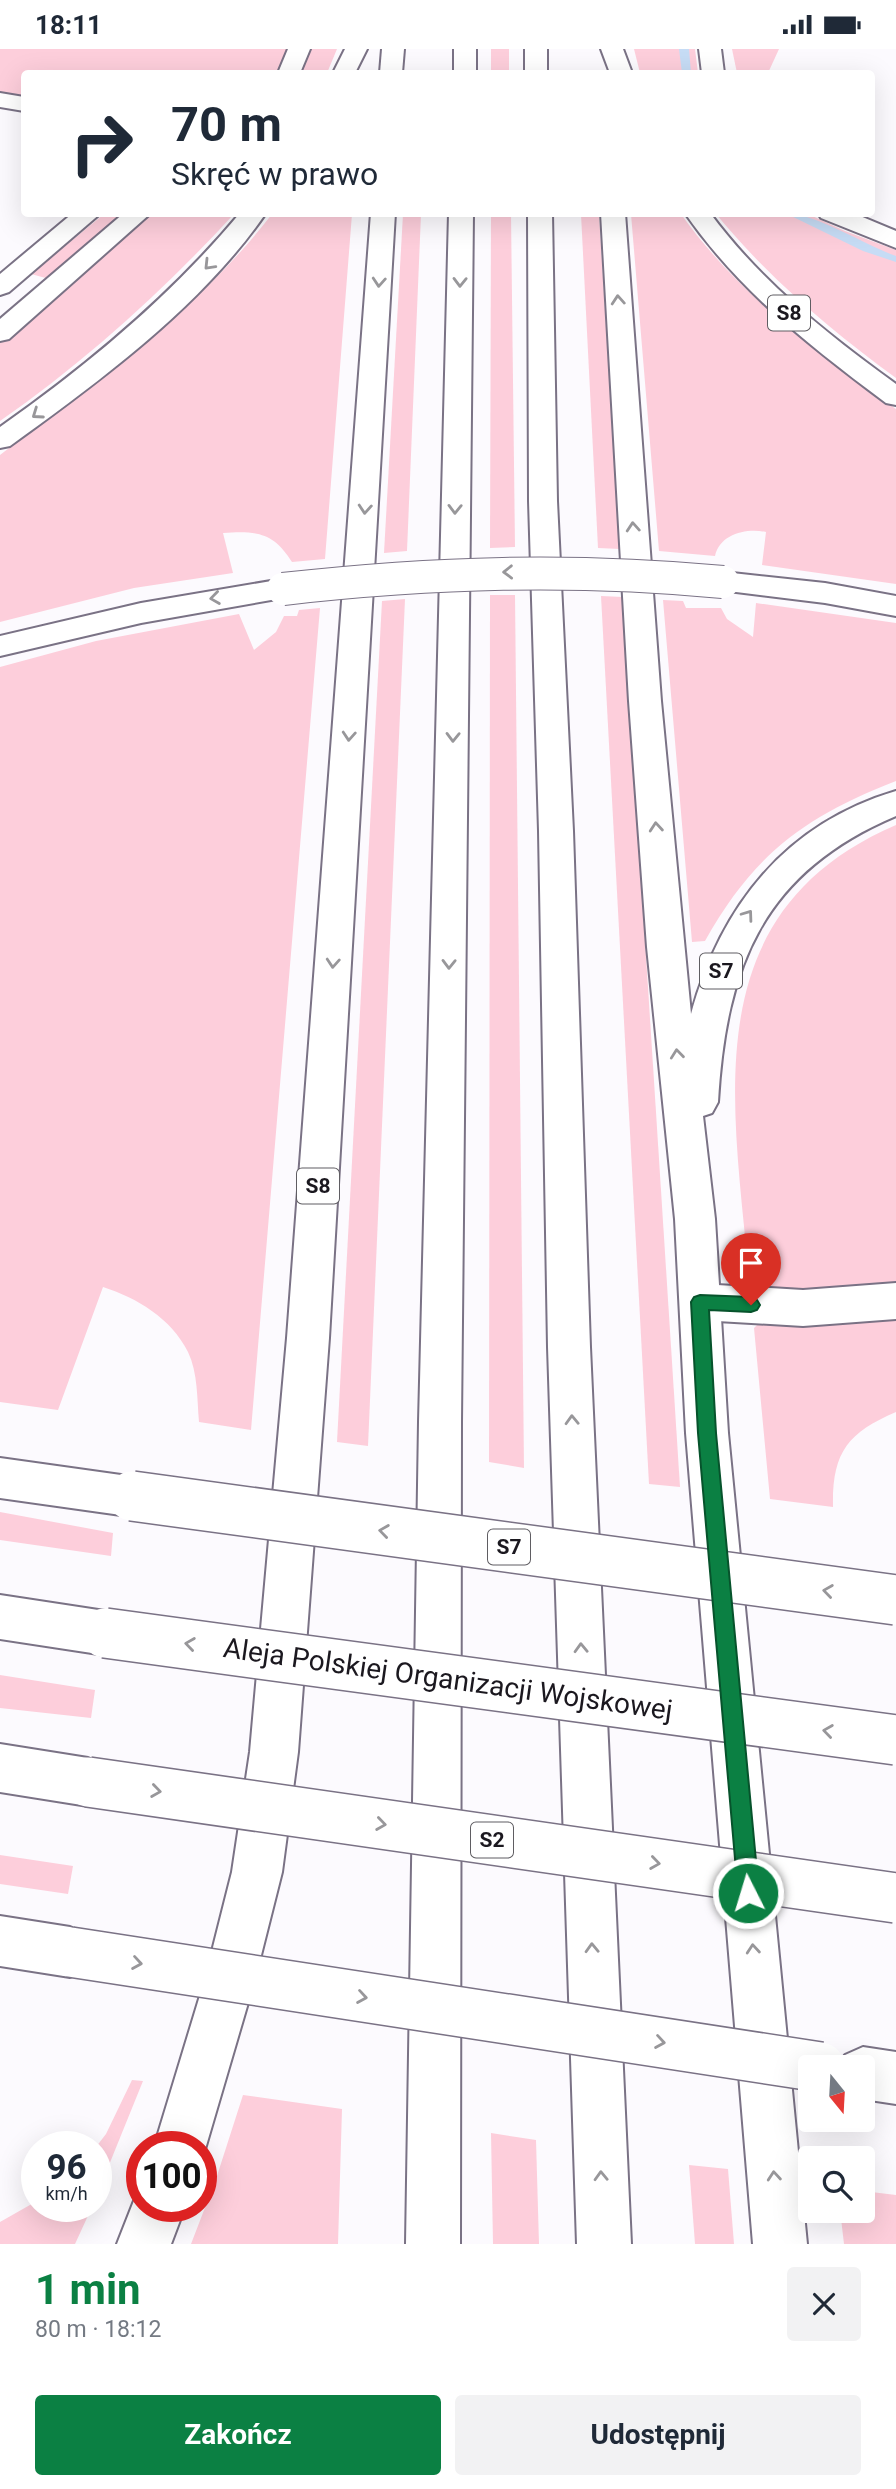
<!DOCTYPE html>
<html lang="pl">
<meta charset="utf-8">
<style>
:root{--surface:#fff;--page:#f2f2f3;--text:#1f2937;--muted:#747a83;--accent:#0b8043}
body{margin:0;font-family:Roboto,sans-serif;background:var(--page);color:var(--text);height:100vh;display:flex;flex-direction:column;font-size:26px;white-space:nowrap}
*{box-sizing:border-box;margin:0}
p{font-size:23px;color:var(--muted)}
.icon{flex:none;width:38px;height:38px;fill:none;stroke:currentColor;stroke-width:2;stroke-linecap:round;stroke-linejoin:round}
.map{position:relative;height:2195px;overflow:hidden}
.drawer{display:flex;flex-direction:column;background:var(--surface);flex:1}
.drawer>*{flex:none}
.hud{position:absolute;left:21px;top:21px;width:854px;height:147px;border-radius:7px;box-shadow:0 7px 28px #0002;background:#fff;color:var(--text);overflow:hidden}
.needle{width:46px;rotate:162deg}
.fabs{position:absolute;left:798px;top:2006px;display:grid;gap:14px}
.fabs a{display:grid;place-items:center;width:77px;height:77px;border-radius:7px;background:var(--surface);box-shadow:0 7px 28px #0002;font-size:35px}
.speed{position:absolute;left:21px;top:2082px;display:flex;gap:14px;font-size:35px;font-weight:700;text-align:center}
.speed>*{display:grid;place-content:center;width:91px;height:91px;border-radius:50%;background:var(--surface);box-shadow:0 7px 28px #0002;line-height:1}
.speed small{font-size:18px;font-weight:400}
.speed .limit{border:10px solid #d22;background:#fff;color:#111}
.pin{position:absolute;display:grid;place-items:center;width:60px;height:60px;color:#fff;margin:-72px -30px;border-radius:50% 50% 50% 0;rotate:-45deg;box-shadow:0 0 7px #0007}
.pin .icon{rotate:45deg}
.me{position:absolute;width:77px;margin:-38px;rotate:355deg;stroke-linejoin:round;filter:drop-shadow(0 0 5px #0008)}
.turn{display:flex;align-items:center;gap:24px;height:147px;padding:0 35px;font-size:32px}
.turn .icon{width:91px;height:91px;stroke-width:2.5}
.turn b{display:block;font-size:49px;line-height:60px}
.round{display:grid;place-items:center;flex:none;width:74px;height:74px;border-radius:7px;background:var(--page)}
.summary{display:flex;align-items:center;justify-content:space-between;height:119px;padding:0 35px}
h1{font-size:42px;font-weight:700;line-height:52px;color:var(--accent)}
.button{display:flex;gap:14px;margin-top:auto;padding:14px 35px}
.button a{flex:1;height:80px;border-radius:7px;background:var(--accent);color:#fff;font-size:28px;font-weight:700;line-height:80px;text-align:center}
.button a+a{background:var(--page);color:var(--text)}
.status{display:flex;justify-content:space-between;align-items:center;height:49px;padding:0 35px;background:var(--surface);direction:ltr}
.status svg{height:19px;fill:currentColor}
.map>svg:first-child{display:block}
</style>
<div class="status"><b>18:11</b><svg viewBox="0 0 49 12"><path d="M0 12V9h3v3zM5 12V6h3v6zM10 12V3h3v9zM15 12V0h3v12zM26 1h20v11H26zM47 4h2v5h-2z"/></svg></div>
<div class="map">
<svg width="896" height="2195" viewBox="0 0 896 2195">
<rect width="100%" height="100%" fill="#fcfafe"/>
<g fill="#fdcedb">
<polygon points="0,0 289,0 278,24 24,24 24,47 0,43"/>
<polygon points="307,0 337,0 327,24 297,24"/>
<rect x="491" y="0" width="18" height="24"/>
<polygon points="634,0 695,0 698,24 640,24"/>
<polygon points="732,0 779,0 768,24 737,24"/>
<polygon points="104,165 133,165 53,231 31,225"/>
<path d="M152,165H234C163,242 86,312 0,372V294Z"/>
<path d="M272,165H352L325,510L292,513C273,483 257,482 223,484L233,524L134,539L0,573V406C96,333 198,261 272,165Z"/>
<polygon points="403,165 421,165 407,502 384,504"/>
<polygon points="491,165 511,165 515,498 490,499"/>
<polygon points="581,165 599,165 620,500 598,499"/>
<path d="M631,165H681C736,243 819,305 896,360V535L762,516L766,483C746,479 720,485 715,507L659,502Z"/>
<path d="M716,165H808L845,182L896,201V329C830,281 768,228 716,165Z"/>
<polygon points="490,546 515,546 524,1419 489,1413"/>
<polygon points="601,547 623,548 680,1438 649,1435"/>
<polygon points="405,550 368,1397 337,1393 382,552"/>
<path d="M663,551L683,552L686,559H721L727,570L753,588L756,554L896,574V732C804,768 754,805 705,892L692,893Z"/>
<path d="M320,559L251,1381L199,1373C197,1350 198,1324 188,1303C171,1269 137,1249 103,1238L58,1361L0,1353V618L96,592L239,565L254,601L276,583L284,567H297L299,561Z"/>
<path d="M896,776V1234L865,1240L761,1242L754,1238L749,1228C733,1051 694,863 896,776Z"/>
<path d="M840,1271H896V1363C847,1384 832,1404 833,1458L770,1450L754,1279L759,1274Z"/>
<polygon points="0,1463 113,1484 111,1507 0,1491"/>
<polygon points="0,1626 95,1641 91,1669 0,1659"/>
<polygon points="0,1806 73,1817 68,1845 0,1835"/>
<polygon points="132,2031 143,2032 96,2148 96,2098 106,2085"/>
<polygon points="243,2046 342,2060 338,2195 191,2195 216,2130"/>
<polygon points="491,2084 536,2091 539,2195 493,2195"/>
<polygon points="689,2116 728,2120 734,2195 695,2195"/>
<polygon points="863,2142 896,2146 896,2195 844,2195 840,2161 863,2161"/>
<polygon points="37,2152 37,2158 92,2158 75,2195 0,2195 0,2173"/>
</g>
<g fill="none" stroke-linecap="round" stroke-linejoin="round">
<g fill="#c6dcf5" fill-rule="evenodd">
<polygon points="679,0 689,0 691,24 682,24"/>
<path d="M785,164C815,164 865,196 896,207V213L863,202Z"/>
</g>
<g stroke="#7a7285" stroke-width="4">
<g id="minor">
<polygon points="288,0 310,0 300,24 278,24"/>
<polygon points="699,0 721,0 724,24 702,24"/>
<polygon points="0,44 24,48 24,62 0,58"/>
<polygon points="73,164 101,164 9,243 0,246 0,225"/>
<polygon points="124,164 151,164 9,290 0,292 0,270"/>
<polygon points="818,164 853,164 896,182 896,199 821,169"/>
<polygon points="896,1234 896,1270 803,1277 700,1271 686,1266 680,1253 686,1240 700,1235 803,1241"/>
</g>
</g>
<g stroke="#7a7285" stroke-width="4">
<g id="highway">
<polygon points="345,0 367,0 355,24 333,24"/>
<polygon points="382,0 404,0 402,24 380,24"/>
<rect x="454" y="0" width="22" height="24"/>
<rect x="525" y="0" width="22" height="24"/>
<polygon points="601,0 623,0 632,24 610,24"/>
<path d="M240,164H266C202,257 100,332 10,397L0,399V378C88,316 171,247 240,164Z"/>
<polygon points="371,164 395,164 329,1289 298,1703 282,1823 255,1930 201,2114 201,2098 154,2098 205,1930 232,1823 250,1703 287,1289"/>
<polygon points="449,164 473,164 461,1373 460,2195 406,2195 419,1373"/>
<polygon points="528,164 552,164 557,452 573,782 590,1298 631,2195 577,2195 548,1298 539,782 529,452"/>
<path d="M601,164H625L661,652L691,965C721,857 785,775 896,742V767C763,823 726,917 718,1053L712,1064L703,1067L715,1170L728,1384L807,2195H753L686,1384L675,1170L647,898L629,652Z"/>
<path d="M685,164H710C761,233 827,285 896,335V356L886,354C811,298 739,242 685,164Z"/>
<polygon points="723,523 825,534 896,547 896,567 825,554 712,540 708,533 712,526"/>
<polygon points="283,530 294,533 298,540 294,547 141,574 0,607 0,587 141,554"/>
<polygon points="0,1409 121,1426 136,1432 143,1446 136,1460 121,1466 0,1449"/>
<polygon points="0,1546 105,1562 121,1568 128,1584 121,1600 105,1606 0,1590"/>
<polygon points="0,1695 88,1709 105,1716 112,1733 105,1750 88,1757 0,1743"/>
<polygon points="0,1867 70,1878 88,1885 95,1903 88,1921 70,1928 0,1917"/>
<polygon points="863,1998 896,2003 896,2055 863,2050 863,2018 839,2018 845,2006"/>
<polygon points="142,2138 142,2158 185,2158 171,2195 117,2195 139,2139"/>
</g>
</g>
<use href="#minor" fill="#fff" fill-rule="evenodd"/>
<use href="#highway" fill="#fff" fill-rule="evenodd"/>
<g stroke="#7a7285" stroke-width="34" stroke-linecap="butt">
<path id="highway-bridge-far2" d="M283,540C434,523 572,519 723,533"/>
</g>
<g stroke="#7a7285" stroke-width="43" stroke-linecap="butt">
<polyline id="highway-bridge-far1" points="121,1446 145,1449"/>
</g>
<g stroke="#7a7285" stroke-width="52" stroke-linecap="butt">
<g id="highway-bridge">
<polyline points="132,1447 896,1551"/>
<polyline points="105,1584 896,1691"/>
<polyline points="88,1733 896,1849"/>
<polyline points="70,1903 820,2018"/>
</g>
</g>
<use href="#highway-bridge-far2" stroke="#fff" stroke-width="32"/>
<use href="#highway-bridge-far1" stroke="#fff" stroke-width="39"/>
<use href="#highway-bridge" stroke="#fff" stroke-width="49"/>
</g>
<defs><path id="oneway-chevron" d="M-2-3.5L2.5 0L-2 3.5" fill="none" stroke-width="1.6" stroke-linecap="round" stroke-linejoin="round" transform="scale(1.75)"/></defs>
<g stroke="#98979a">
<use href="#oneway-chevron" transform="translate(209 216) rotate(134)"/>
<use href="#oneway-chevron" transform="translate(379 233) rotate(94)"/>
<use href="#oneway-chevron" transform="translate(460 233) rotate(91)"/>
<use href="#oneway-chevron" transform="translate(618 251) rotate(-94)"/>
<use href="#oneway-chevron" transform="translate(37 365) rotate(145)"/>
<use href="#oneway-chevron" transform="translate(365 460) rotate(94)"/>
<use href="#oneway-chevron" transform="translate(455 460) rotate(91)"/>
<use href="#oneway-chevron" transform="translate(633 478) rotate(-94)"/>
<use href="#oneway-chevron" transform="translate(508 523) rotate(179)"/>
<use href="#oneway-chevron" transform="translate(215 549) rotate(172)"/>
<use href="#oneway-chevron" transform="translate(349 687) rotate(94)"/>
<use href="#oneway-chevron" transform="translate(453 688) rotate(91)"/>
<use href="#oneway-chevron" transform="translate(656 778) rotate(-95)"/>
<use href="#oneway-chevron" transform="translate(748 866) rotate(-54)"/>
<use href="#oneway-chevron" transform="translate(333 914) rotate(94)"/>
<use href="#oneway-chevron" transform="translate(449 915) rotate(91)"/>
<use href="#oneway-chevron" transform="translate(677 1005) rotate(-96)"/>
<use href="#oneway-chevron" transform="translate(572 1371) rotate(-92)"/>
<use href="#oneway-chevron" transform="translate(384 1482) rotate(-172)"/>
<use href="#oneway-chevron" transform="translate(828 1542) rotate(-172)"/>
<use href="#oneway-chevron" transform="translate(190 1595) rotate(-172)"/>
<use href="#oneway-chevron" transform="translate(581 1599) rotate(-92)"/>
<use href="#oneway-chevron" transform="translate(828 1682) rotate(-172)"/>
<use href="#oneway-chevron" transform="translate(156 1742) rotate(8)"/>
<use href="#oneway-chevron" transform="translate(381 1775) rotate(8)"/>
<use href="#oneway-chevron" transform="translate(655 1814) rotate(8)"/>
<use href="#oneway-chevron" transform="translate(592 1899) rotate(-92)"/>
<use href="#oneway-chevron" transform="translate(753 1900) rotate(-95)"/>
<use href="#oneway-chevron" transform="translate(137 1914) rotate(9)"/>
<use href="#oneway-chevron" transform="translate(362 1948) rotate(9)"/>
<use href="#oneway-chevron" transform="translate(660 1993) rotate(9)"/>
<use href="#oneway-chevron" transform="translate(601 2127) rotate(-92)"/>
<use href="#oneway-chevron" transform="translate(774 2127) rotate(-95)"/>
</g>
<polygon fill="#0b8043" stroke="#07532c" stroke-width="2" points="700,1246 751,1248 757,1251 760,1256 757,1261 751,1263 709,1261 716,1384 759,1844 756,1851 748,1854 741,1851 738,1844 698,1384 691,1253 694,1248"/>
<g text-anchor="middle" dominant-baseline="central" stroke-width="5" stroke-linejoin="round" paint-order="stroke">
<g fill="#fff" stroke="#5f5d62" stroke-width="2">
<rect x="768" y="246.5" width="42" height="35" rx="5"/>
<rect x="700" y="904.5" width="42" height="35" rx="5"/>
<rect x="297" y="1119.5" width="42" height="35" rx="5"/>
<rect x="488" y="1480.5" width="42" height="35" rx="5"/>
<rect x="471" y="1773.5" width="42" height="35" rx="5"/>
</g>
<g font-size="21" font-weight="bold" fill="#1b181f">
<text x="789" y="264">S8</text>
<text x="721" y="922">S7</text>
<text x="318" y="1137">S8</text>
<text x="509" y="1498">S7</text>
<text x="492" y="1791">S2</text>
</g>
<g font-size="28" fill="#1b181f" stroke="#fff">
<text transform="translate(448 1630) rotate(8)">Aleja Polskiej Organizacji Wojskowej</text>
</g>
</g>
</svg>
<div class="fabs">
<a><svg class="needle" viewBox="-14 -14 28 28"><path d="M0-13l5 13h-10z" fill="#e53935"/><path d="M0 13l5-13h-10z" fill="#747a83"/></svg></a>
<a><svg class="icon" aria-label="search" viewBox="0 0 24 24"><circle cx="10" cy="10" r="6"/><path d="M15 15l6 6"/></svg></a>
</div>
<div class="speed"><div>96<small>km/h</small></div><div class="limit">100</div></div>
<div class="pin" style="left:751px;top:1256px;background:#d93025"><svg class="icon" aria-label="arrive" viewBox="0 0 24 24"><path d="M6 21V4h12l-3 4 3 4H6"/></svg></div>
<svg class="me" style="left:748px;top:1844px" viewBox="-20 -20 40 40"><circle r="17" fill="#0b8043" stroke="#fff" stroke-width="3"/><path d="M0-11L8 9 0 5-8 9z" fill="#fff"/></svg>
<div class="hud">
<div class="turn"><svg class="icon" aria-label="right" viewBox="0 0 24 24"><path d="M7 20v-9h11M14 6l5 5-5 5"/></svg><div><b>70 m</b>Skręć w prawo</div></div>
</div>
</div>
<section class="drawer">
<div class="summary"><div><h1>1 min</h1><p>80 m · 18:12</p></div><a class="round"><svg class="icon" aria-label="close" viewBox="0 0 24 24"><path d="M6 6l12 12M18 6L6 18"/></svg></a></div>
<div class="button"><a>Zakończ</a><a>Udostępnij</a></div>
</section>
